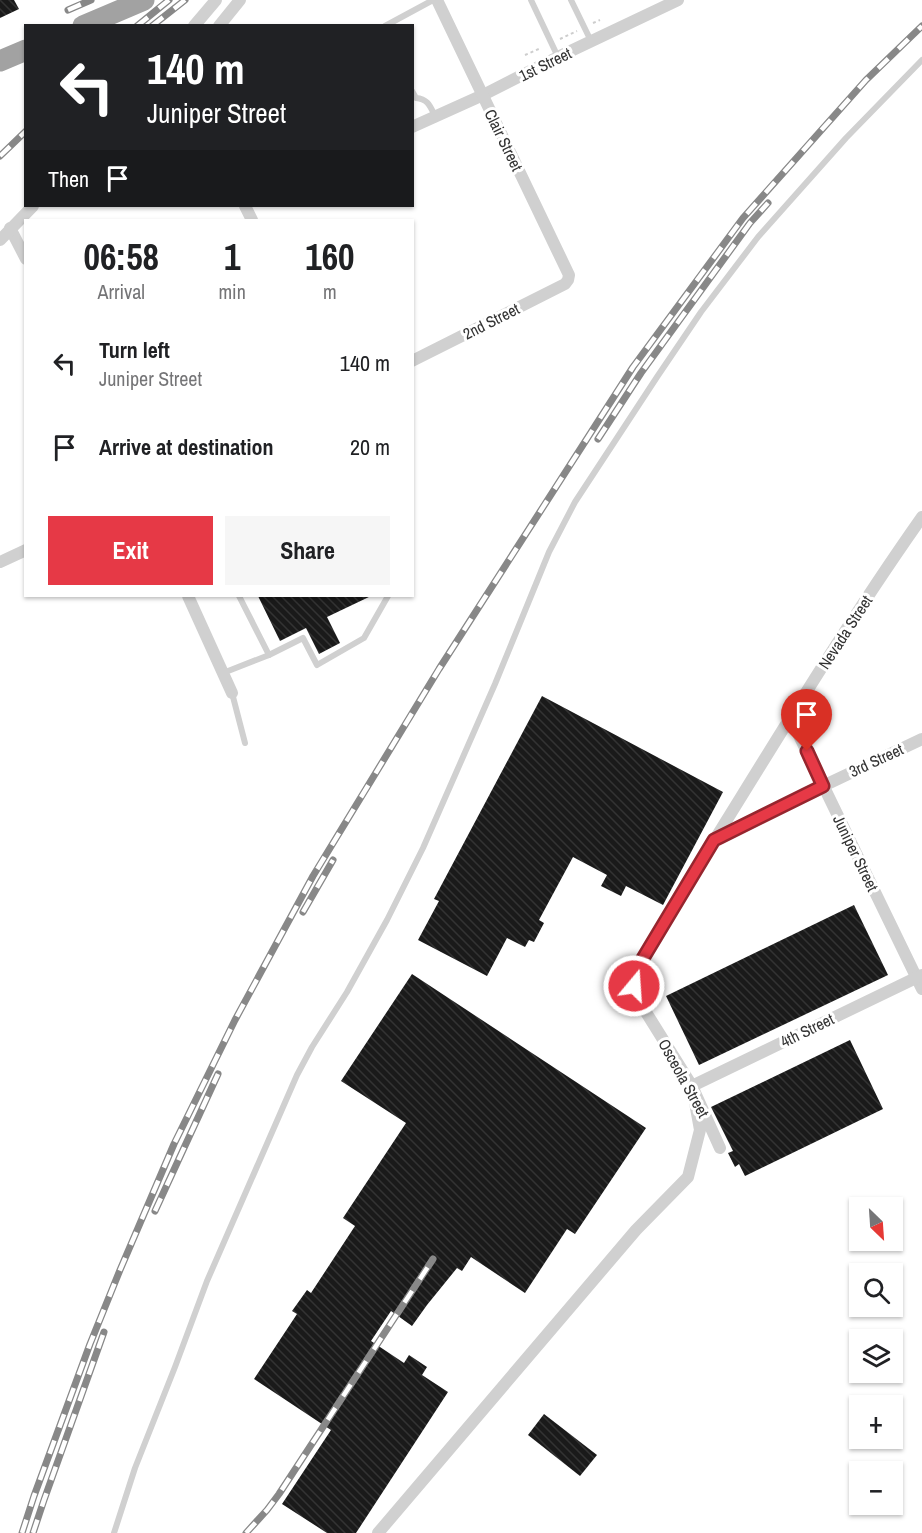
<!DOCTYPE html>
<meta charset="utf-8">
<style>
:root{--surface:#fff;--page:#f6f6f6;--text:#202124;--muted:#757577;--accent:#e63946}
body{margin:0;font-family:"Archivo Narrow",sans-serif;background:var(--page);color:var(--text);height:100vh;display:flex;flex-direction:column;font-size:22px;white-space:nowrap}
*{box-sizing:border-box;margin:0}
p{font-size:20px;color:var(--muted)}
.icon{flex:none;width:33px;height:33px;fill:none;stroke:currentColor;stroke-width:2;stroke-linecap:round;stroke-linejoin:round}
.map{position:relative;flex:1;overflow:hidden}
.sheet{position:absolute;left:24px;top:219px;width:390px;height:378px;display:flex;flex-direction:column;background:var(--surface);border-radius:0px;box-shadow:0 2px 4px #0004}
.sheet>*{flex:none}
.top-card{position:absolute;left:24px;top:24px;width:390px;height:183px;border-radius:0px;box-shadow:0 2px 4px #0004;background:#202124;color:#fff;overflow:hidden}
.needle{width:39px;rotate:155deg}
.controls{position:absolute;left:849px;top:1197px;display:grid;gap:12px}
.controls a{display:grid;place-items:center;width:54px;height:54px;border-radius:0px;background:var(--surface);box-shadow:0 2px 4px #0004;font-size:30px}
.pin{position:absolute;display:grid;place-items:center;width:51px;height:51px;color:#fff;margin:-62px -26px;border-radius:50% 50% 50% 0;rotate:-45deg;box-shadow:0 0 6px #0007}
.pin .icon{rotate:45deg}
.me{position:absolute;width:66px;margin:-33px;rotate:18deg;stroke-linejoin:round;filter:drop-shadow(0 0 4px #0008)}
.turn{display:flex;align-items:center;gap:21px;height:126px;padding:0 24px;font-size:27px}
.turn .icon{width:78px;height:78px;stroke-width:2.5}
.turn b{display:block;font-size:42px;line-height:51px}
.then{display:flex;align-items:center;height:57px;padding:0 24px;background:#0003;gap:12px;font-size:22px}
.eta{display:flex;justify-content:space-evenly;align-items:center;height:102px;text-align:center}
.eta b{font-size:36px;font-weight:800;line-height:42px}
.button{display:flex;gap:12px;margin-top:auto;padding:12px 24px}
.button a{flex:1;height:69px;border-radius:0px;background:var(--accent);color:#fff;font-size:24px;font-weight:800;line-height:69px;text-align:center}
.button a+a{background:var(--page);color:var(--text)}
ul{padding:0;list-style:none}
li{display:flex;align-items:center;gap:18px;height:84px;padding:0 24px}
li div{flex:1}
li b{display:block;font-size:22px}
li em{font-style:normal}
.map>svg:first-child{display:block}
</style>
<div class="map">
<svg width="922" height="1533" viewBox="0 0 922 1533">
<defs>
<pattern id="building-back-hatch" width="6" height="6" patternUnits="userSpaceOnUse" patternTransform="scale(1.5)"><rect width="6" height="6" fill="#1a1a1a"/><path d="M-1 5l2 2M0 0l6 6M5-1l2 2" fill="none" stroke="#333"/></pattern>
</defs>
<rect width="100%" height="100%" fill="#fff"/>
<g fill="url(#building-back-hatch)">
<polygon points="0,0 14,0 19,9 0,18"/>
<polygon points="258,596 371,596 327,617 340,643 319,654 306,628 280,641"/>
<polygon points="542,696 723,792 663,905 626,886 621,896 601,886 607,875 573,857 539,920 544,923 534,942 529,940 525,947 507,938 487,976 418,940 439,901 434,899"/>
<polygon points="854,905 888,975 699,1065 666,996"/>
<polygon points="412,974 646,1128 575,1234 567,1229 525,1293 471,1257 462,1271 457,1268 427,1305 412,1326 391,1311 371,1341 404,1363 409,1355 427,1367 422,1375 448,1392 356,1533 327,1533 282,1504 331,1430 254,1379 297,1314 292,1311 307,1290 311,1293 355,1226 343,1218 406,1123 341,1081"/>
<polygon points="850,1040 883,1109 745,1176 739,1164 735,1167 728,1153 733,1151 711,1107"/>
<polygon points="544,1414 597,1455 580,1476 528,1435"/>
</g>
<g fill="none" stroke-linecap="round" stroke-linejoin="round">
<g stroke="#cdcdcd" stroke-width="2" stroke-dasharray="3 3" stroke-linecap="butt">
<polyline points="593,23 600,20"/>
<polyline points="560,39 577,31"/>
<polyline points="525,55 541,48"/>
</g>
<g stroke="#d0d0d0" stroke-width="6">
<polyline points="531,0 558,57"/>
<polyline points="571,0 591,41"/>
<polyline points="385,26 433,0"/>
<path d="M412,91L416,98C428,99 430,106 435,116"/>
<polyline points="239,596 269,655"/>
<polyline points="223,673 269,655 303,638 317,665 364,638 388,596"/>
<polyline points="232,693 245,743"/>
<polyline points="114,1533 135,1468 175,1367 207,1281 297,1075 312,1047 347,992 387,920 423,848 495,684 549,552 575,502 657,377 701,312 758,237 846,138 922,60"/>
</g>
<g stroke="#d0d0d0" stroke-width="12">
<polyline points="194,26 216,0"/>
<polyline points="219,26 240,0"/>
<polyline points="412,127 483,95 558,57 678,0"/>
<polyline points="245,206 252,220"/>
<polyline points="10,228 26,259"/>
<polyline points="0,240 33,206"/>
<polyline points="412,361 565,284 568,280 569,275 437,0"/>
<polyline points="0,562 26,550"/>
<polyline points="188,596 232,693"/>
<polyline points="790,717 922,989"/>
<path d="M715,839C782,731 848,622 922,517"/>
<polyline points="720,1148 692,1086 639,1001 634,986 633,975 714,840 823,786 922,739"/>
<polyline points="378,1533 636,1230 688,1177 700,1130 692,1086 922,975"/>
</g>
<g stroke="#a2a2a2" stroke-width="21">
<polyline points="83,26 144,0"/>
<polyline points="0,61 26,50"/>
</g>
<g stroke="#888" stroke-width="7">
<g id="rail">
<polyline points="68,10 91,0"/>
<polyline points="137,26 169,0"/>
<polyline points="152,26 185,0"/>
<polyline points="0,156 26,131"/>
<polyline points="598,439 641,373 750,223 768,203"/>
<polyline points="303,912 333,860"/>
<polyline points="155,1211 218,1074"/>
<polyline points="22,1533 34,1496 90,1344 120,1270 174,1144 235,1020 313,876 439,669 633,367 743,218 866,80 922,26"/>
<polyline points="33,1533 44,1500 104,1332"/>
<polyline points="246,1533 267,1510 279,1494 433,1259"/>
</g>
</g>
<use href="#rail" stroke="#fff" stroke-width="4.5" stroke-dasharray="14" stroke-linecap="butt"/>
</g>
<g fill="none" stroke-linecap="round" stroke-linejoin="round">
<g stroke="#96252e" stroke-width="15">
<polyline id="route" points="634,986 633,975 714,840 823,786 807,751"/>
</g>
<use href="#route" stroke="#e63946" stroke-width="10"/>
</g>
<g text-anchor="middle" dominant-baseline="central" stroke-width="6" stroke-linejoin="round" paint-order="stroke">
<g font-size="16" fill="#333" stroke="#fff">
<text transform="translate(545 64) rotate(-26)">1st Street</text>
<text transform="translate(504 140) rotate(64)">Clair Street</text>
<text transform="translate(491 321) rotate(-27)">2nd Street</text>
<text transform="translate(845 632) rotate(-57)">Nevada Street</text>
<text transform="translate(876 760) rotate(-25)">3rd Street</text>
<text transform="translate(856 853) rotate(64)">Juniper Street</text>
<text transform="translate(807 1030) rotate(-26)">4th Street</text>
<text transform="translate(684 1078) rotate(61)">Osceola Street</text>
</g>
</g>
</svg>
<div class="controls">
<a><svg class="needle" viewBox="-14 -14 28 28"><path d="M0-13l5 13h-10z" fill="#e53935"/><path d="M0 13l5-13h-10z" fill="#757577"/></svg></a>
<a><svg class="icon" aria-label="search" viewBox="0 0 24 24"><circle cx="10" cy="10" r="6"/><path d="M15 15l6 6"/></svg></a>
<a><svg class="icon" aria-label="layers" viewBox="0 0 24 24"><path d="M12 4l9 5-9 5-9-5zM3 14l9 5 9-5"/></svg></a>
<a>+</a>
<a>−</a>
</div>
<div class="pin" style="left:807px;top:751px;background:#d93025"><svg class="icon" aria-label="arrive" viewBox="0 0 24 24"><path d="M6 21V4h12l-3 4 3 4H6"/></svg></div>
<svg class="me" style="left:634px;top:986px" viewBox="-20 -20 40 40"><circle r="17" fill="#e63946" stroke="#fff" stroke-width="3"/><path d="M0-11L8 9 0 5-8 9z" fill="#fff"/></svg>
<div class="top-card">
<div class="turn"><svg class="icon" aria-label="left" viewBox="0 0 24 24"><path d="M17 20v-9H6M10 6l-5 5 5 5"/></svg><div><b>140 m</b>Juniper Street</div></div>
<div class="then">Then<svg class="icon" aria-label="arrive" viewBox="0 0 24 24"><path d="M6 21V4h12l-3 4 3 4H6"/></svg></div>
</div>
<section class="sheet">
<div class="eta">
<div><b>06:58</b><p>Arrival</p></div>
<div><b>1</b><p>min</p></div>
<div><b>160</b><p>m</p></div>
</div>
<ul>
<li><svg class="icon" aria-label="left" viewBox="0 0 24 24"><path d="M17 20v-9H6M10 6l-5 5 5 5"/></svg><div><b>Turn left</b><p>Juniper Street</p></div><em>140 m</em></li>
<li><svg class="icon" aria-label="arrive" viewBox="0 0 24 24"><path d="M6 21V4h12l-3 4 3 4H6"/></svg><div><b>Arrive at destination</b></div><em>20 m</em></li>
</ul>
<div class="button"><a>Exit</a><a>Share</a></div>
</section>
</div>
